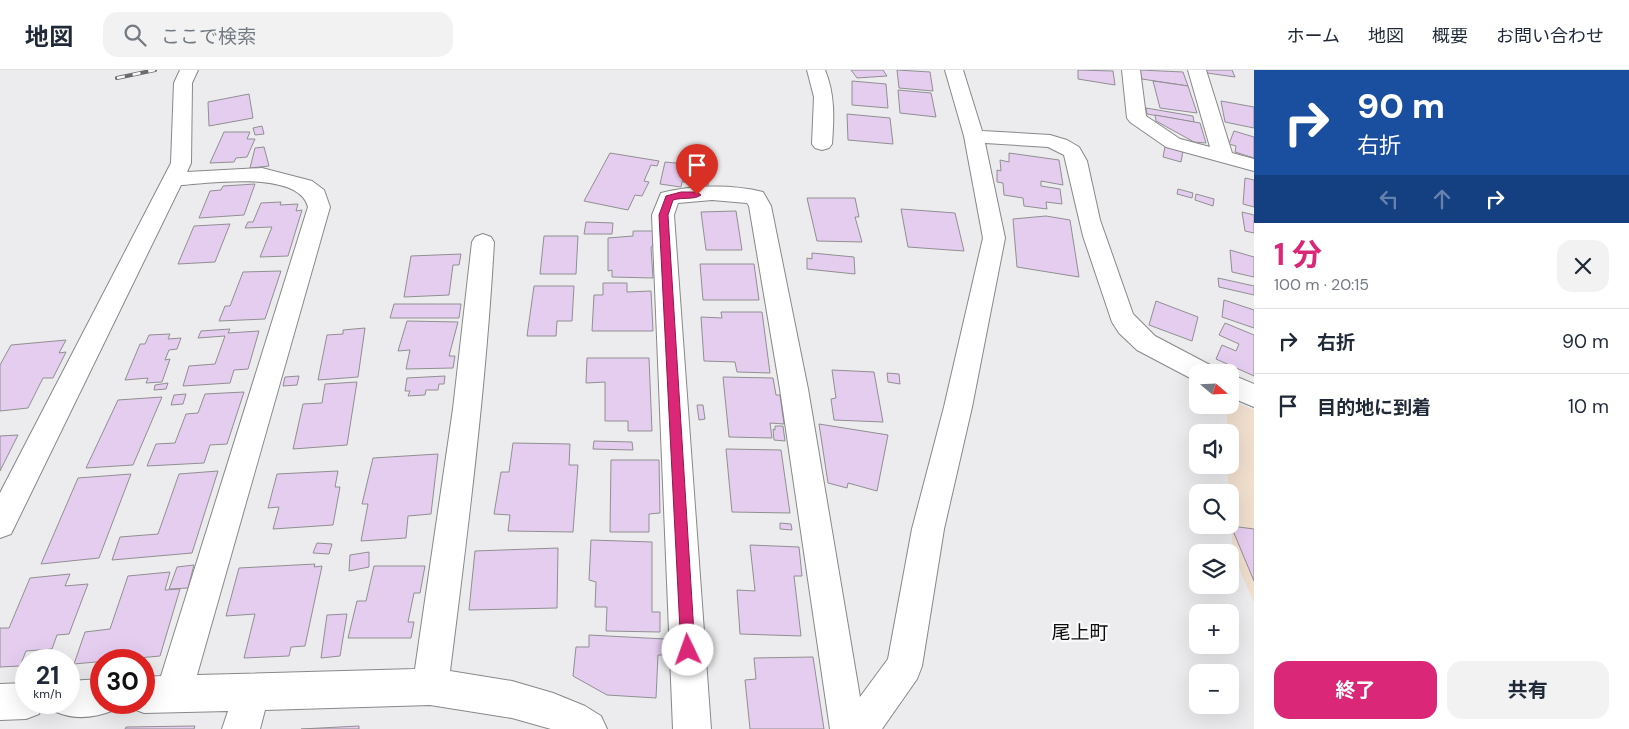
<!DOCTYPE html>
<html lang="ja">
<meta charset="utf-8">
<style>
:root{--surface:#fff;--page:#f2f2f3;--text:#1f2937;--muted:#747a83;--line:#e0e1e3;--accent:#db2777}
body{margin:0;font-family:"DM Sans","Noto Sans JP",sans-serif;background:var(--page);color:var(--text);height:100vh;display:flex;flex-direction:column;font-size:19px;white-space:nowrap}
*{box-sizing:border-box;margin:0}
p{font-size:16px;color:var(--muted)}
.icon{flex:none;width:28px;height:28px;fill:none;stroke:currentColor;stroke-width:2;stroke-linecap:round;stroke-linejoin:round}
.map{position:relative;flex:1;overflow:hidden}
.sheet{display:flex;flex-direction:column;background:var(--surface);width:375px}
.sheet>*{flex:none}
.top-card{background:#1a4fa0;color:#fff;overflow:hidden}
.needle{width:32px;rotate:109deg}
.tools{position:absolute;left:1189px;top:294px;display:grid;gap:10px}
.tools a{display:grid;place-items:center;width:50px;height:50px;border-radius:10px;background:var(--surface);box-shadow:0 5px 20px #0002;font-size:25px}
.speed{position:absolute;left:15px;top:579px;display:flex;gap:10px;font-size:25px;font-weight:700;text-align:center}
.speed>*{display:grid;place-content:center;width:65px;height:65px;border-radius:50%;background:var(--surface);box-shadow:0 5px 20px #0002;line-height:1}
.speed small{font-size:12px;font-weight:400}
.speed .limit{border:8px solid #d22;background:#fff;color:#111}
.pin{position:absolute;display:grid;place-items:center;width:42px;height:42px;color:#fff;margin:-51px -21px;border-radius:50% 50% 50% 0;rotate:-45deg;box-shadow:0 0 5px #0007}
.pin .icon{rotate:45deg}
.me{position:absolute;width:55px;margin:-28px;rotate:357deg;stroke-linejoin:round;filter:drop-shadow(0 0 4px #0008)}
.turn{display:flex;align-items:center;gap:18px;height:105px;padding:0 20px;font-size:22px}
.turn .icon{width:65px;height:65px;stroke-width:2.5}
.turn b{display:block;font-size:35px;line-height:42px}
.lanes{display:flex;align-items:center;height:48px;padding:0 20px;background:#0003;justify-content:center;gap:25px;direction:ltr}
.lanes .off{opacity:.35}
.round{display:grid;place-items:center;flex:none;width:52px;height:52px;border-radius:15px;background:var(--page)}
.head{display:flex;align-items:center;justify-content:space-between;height:85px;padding:0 20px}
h1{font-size:30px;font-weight:700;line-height:38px;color:var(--accent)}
.action{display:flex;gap:10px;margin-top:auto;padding:10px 20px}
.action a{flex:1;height:58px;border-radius:15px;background:var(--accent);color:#fff;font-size:20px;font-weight:700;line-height:58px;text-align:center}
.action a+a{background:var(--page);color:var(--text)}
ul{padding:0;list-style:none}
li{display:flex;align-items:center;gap:15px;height:65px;padding:0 20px;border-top:1px solid var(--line)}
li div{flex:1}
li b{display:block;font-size:19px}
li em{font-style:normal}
header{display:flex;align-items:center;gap:30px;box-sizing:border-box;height:70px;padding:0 25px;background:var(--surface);border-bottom:1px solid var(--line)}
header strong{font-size:24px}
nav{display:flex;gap:28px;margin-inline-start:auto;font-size:18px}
.search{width:350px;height:45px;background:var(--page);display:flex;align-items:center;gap:12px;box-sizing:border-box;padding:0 18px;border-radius:15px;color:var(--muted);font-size:19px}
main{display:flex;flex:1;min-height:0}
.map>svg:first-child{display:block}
</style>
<header>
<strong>地図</strong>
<div class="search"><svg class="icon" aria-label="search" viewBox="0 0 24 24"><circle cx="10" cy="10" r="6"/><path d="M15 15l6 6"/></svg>ここで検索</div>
<nav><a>ホーム</a><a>地図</a><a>概要</a><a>お問い合わせ</a></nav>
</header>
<main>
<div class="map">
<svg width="1254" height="659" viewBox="0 0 1254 659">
<rect width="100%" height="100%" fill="#ececee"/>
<polygon fill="#f1dfce" points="1230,330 1254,340 1254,533 1233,484 1227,395 1230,395 1230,362 1227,362 1227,335 1230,335"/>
<g fill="#e5cdf0" stroke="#908f91">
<polygon points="851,0 883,0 887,6 857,8"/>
<polygon points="897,0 930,2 933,21 899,18"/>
<polygon points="1078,0 1113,1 1115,15 1078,9"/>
<polygon points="1140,0 1183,2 1188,16 1142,9"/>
<polygon points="1206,0 1232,0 1235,7 1207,3"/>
<polygon points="852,11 886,14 888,38 852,35"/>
<polygon points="1153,11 1188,16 1197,43 1160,38"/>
<polygon points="898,20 931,23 936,47 900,43"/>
<polygon points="249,24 253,48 209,56 208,32"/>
<polygon points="1221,31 1254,37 1254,58 1225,52"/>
<polygon points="1146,38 1193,46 1194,52 1147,44"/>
<polygon points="847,44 890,48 893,74 848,70"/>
<polygon points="1155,45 1200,53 1206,73 1194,72 1156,51"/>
<polygon points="262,56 264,64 255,65 253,58"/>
<polygon points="1234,61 1254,67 1254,88 1235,82 1236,76 1229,74"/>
<polygon points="224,62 250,62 247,69 255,69 247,87 236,88 234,92 210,93"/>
<polygon points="264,77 269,96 250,98 255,78"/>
<polygon points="1165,77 1183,81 1181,92 1163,87"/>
<polygon points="610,83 659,91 657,96 651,95 644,111 649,112 642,126 635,125 628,140 584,131"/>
<polygon points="1009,83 1059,90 1063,115 1041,111 1041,116 1060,119 1062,134 1046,132 1047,139 1024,136 1023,128 1004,125 1003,113 997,112 997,100 1001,101 1000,90 1009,92"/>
<polygon points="665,92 686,94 681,117 660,114"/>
<polygon points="687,101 710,104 708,116 683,112"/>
<polygon points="1245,108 1254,110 1254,137 1243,134"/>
<polygon points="255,114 244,145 199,148 210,121 221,120 223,116"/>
<polygon points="1178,119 1193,123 1192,128 1177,124"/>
<polygon points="1196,124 1214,129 1213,136 1195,130"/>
<polygon points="807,128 855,128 859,147 855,147 862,172 817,171"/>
<polygon points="281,132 280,135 298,134 296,141 302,140 288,186 260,187 272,157 245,158 248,152 253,152 261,133"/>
<polygon points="901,139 955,143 964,181 908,177"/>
<polygon points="736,141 742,180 706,180 701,142"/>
<polygon points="1242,142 1254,145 1254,163 1245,161"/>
<polygon points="1046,146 1070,150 1079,207 1017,197 1013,149"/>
<polygon points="586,152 613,153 612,164 584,164"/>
<polygon points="230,154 215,192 178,194 194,156"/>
<polygon points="633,161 653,161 653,176 651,177 653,208 612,207 612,200 608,201 608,168 633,166"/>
<polygon points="544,166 578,166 576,204 540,204"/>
<polygon points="1230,180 1254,187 1254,207 1232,202"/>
<polygon points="812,183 854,187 855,204 807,199 807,188 812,189"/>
<polygon points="461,184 459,195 453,195 449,225 404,227 411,186"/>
<polygon points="700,194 754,194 759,230 703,230"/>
<polygon points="281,201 265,249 219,251 225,236 230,236 243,202"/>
<polygon points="1218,208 1254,216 1254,225 1219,217"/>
<polygon points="603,213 627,213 627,222 651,221 653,261 592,261 594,225 603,225"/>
<polygon points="534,216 574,216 572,251 557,251 556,266 527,266"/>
<polygon points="1224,230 1254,240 1254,258 1222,247"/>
<polygon points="1156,231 1198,247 1192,271 1149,255"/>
<polygon points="394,234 461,234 459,248 390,248"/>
<polygon points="721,242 762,242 770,303 737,302 735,292 704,291 701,247 722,248"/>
<polygon points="407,251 458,252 449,286 455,286 453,298 406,299 410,280 398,281"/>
<polygon points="1225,253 1254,265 1254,306 1216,289 1222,275 1236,281 1239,274 1219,265"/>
<polygon points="365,258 358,307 318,310 327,265 343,264 343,260"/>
<polygon points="230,259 228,263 259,261 248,299 234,300 230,313 183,316 189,296 215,294 225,266 198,268 201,261"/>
<polygon points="170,264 168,269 181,268 177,279 169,280 165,290 170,289 162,312 146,313 148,308 125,310 140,274 145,274 149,265"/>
<polygon points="66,270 59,283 66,282 53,308 43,308 28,338 0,341 0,295 11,275"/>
<polygon points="587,288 649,288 652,361 628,361 628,351 605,351 605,312 586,313"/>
<polygon points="832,300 874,302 883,352 834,350 831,329 836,328"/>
<polygon points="887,303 899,304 900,314 888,312"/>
<polygon points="299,306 297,315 283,316 285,307"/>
<polygon points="445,306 444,314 439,314 438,320 426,320 425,325 408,326 410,321 405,321 407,308"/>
<polygon points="723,307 773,308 776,325 780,325 784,354 770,353 772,368 729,367"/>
<polygon points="357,312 347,375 293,379 303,334 322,333 325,314"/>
<polygon points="168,313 166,319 154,320 155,315"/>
<polygon points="244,322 227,374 210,375 204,393 147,396 156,374 175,373 186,344 198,343 205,324"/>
<polygon points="186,324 183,334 171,335 174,325"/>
<polygon points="162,327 133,395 86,398 118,330"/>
<polygon points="697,335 703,335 705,349 699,350"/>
<polygon points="819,354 888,365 877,421 848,413 847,418 828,413"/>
<polygon points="775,356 783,356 785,371 774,370 773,359 775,360"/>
<polygon points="18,365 0,401 0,366"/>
<polygon points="594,371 632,372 633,380 593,379"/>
<polygon points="513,373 570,374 569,395 578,395 573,462 508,461 510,445 494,444 501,402 509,402"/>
<polygon points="726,379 781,380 790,443 732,442"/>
<polygon points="438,384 431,444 408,446 406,468 361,471 368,434 362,434 373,388"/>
<polygon points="611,390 659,390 660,443 649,444 649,462 610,462"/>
<polygon points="218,401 192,483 112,490 120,467 158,464 179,404"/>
<polygon points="338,401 335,417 340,417 333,455 273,459 279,437 268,438 277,404"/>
<polygon points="131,404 99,488 41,494 78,408"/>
<polygon points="780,453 791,454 792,460 780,459"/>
<polygon points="1231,456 1254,459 1254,511"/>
<polygon points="591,470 652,472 652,542 660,542 660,562 606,561 607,537 595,537 596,512 589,510"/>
<polygon points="317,473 332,474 329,484 313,483"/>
<polygon points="750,475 799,477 802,506 794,506 801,566 740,564 737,520 755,521"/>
<polygon points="558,478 557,538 469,540 475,481"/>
<polygon points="369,482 369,497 349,501 350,485"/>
<polygon points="315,494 314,497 322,496 305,576 291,577 289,586 244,588 255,544 226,546 239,498"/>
<polygon points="194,495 188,518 169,519 177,497"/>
<polygon points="374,496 425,496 420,523 414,523 408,552 414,552 411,568 348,568 357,531 366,531"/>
<polygon points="170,502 165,520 180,519 160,586 74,594 85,562 110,559 128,506"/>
<polygon points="70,504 65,516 88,514 69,564 57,565 52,579 26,581 20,596 0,597 0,558 9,558 30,508"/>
<polygon points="347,544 340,586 321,588 327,545"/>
<polygon points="589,565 665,569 665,585 658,585 656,628 607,625 573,606 576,577 589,577"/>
<polygon points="813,587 824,659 750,659 745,610 756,609 754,588"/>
<polygon points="195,656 194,659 125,659 126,657"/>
<polygon points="359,656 359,659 301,659"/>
</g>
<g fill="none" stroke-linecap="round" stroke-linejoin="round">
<g stroke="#88888a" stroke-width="2">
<g id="minor">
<path d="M180,0H198L192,13L191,93L187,102L262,98L312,111L324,120L330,137L197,605L415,599L453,339L472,172L475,167L483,164L491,167L494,172C486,316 468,459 450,601L512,611L553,623L585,636L601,646L607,659H551L512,648L430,635L265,640L260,659H222L228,641L144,643L131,638L129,632H144V607L161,606L308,137C299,100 210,113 181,115L11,464L0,468V423L171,93L174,13Z"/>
<path d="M807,0H825C835,24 834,48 832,74L829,78L822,80L815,78L812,74L814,27Z"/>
<path d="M945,0H963L982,61L1050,65L1067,70L1079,77L1087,91L1100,150L1133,244L1155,266L1210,295L1214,302H1198V311L1192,309L1137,280L1119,263L1112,252L1083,166L1064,85L1048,77L985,73L1005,168L972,337L944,459L922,596L917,609L882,659H830L780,319L749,136L747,133L712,130L678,133L674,145L711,659H673L652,145L661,123C693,115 731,114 763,122L771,136L808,319L860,627L888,589L912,459L944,337L983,168L964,66Z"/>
<polygon points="1122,0 1140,0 1146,46 1180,69 1210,77 1188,0 1206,0 1232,83 1254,89 1254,101 1166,77 1130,52 1127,48"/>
<polygon points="1230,304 1254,314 1254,337 1230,327"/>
<path d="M101,609V632H117L114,640C95,648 75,650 56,642L52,632H69V611Z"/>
<polygon points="26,613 26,632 44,632 39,644 26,649 0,650 0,614"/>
</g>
</g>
<use href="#minor" fill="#fff" fill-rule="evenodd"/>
<g stroke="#6a6a6b" stroke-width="4">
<polyline id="rail" points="117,8 155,0"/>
</g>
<use href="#rail" stroke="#fafafb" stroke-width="2.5" stroke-dasharray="8" stroke-linecap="butt"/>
</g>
<path fill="#db2777" stroke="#8e194d" d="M681,122H697L701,125C695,130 682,127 673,130L668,145L695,580L693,585L688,587L683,585L681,580L659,145L666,126Z"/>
<g text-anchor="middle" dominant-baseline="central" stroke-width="4.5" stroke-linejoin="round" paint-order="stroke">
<g font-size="19" fill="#0d0d0e" stroke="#fafafb">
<text x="1080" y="562">尾上町</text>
</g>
</g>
</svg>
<div class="tools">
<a><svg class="needle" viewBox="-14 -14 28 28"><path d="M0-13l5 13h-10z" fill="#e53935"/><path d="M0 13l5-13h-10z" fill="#747a83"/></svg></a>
<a><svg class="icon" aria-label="sound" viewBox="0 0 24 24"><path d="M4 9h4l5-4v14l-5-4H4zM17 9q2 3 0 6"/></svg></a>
<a><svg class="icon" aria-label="search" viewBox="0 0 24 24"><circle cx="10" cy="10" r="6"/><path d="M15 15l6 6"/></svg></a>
<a><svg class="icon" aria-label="layers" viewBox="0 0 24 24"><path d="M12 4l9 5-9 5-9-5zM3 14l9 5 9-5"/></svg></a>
<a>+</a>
<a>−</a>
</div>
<div class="speed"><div>21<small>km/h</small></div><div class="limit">30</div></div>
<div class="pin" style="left:697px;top:125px;background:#d93025"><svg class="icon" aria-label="arrive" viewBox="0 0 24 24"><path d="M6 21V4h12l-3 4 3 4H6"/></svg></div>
<svg class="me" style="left:688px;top:580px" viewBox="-20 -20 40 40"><circle r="19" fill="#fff"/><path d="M0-13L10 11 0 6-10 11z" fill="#db2777"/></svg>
</div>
<section class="sheet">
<div class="top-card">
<div class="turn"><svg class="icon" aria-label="right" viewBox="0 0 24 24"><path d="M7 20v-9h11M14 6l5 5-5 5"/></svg><div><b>90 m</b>右折</div></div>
<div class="lanes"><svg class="icon off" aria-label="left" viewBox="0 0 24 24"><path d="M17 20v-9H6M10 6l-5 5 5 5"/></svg><svg class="icon off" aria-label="ahead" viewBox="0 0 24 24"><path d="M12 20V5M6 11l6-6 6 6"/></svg><svg class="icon" aria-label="right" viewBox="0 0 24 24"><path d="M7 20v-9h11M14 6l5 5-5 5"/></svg></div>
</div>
<div class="head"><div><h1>1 分</h1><p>100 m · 20:15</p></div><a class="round"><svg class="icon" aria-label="close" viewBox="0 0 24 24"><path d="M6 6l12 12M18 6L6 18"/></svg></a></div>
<ul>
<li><svg class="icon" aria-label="right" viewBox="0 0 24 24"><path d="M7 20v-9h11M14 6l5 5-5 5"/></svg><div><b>右折</b></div><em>90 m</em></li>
<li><svg class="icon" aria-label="arrive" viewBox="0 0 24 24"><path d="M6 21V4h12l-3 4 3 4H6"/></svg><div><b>目的地に到着</b></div><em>10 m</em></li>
</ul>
<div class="action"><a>終了</a><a>共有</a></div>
</section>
</main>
